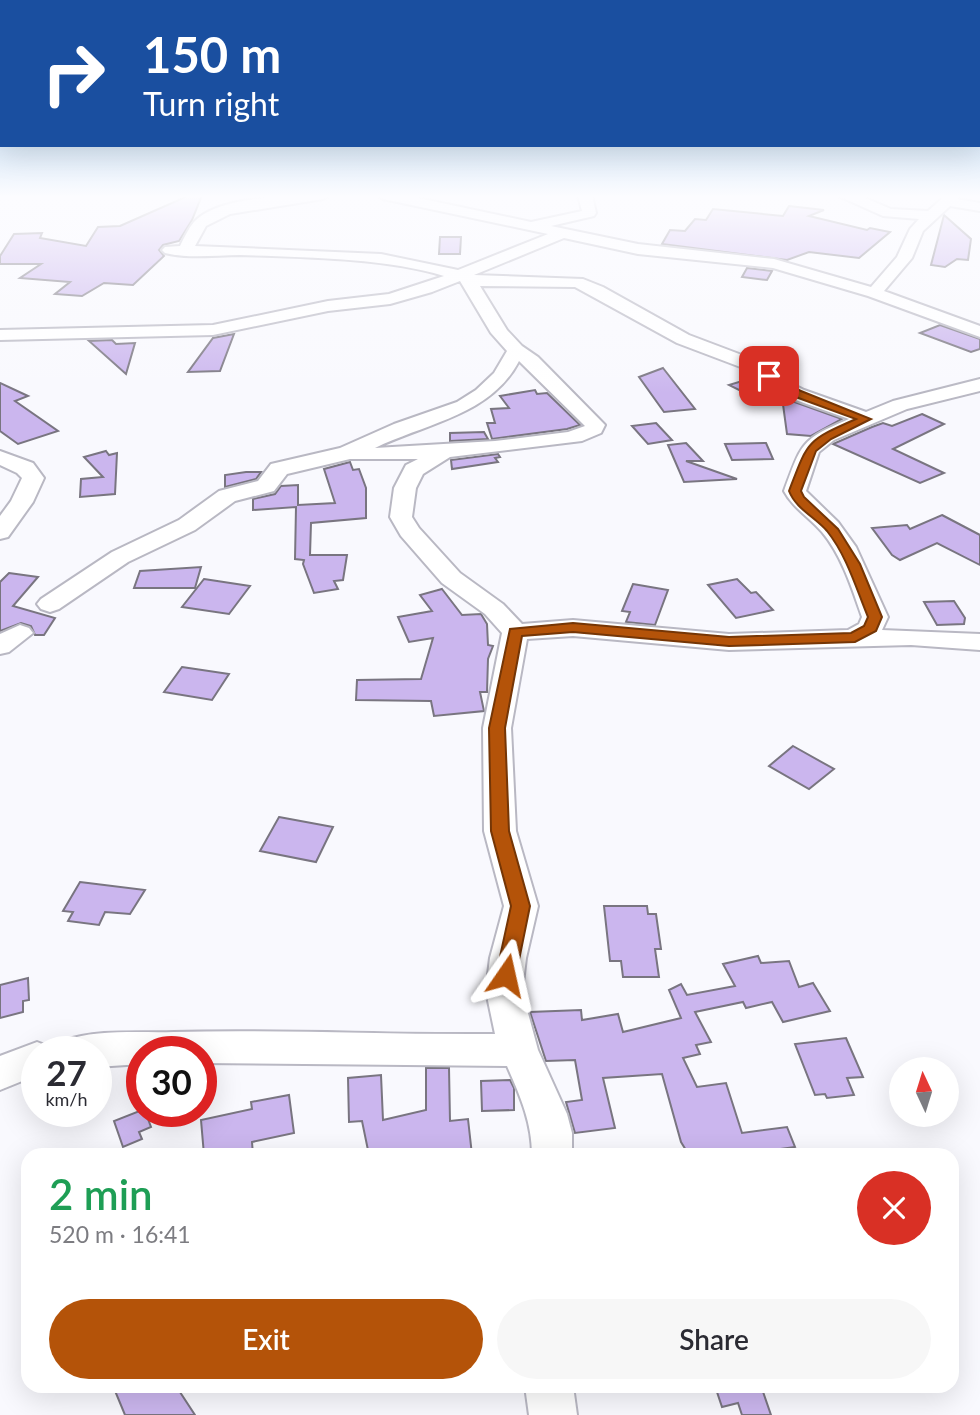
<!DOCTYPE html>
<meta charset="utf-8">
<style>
:root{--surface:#fff;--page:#f7f7f7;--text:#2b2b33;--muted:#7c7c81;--accent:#b45309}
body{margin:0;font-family:Lato,sans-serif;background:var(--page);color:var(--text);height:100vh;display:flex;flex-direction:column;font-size:26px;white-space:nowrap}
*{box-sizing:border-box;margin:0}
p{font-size:23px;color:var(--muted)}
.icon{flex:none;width:38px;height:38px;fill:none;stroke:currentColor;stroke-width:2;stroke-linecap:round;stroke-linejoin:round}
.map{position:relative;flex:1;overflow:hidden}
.details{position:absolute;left:21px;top:1148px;width:938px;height:245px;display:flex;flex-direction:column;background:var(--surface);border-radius:21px;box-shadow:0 7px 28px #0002}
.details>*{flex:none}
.guide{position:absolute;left:0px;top:0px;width:980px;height:147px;box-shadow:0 7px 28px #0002;background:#1a4fa0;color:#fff;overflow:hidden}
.needle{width:46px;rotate:356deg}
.buttons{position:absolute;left:889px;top:1057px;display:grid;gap:14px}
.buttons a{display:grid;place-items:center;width:70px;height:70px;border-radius:50%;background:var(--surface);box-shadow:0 7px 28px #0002;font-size:35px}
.speed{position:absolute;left:21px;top:1036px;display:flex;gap:14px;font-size:35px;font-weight:700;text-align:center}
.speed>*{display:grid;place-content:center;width:91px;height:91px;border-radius:50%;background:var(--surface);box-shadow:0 7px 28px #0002;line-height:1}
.speed small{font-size:18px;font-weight:400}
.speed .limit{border:10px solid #d22;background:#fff;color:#111}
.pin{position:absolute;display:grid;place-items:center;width:60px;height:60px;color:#fff;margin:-30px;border-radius:14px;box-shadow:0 4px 10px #0006}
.me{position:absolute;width:77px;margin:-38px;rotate:11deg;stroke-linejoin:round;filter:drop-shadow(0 0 5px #0008)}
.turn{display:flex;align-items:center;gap:24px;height:147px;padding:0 28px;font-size:32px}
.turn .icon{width:91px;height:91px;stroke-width:2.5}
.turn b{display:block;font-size:49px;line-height:60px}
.round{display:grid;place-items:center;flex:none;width:74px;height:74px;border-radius:37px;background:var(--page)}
.overview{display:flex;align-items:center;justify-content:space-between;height:119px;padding:0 28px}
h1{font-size:42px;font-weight:600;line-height:52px;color:#1e9e55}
.primary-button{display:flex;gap:14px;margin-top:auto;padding:14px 28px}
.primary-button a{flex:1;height:80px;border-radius:42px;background:var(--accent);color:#fff;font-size:28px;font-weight:600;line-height:80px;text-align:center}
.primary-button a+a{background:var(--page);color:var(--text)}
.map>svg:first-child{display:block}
</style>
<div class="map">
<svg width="980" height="1415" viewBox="0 0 980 1415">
<rect width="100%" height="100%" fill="#f9f9fe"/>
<g fill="#cbb6ee" stroke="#797580" stroke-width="2">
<polygon points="190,195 202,195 192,220 179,241 163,245 159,250 164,256 133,285 104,283 82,296 55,294 70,282 20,278 41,264 0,264 0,256 14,234 42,233 40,238 86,246 98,227 120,226"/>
<polygon points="789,206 824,210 809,216 867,230 870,228 890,232 859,258 809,252 787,260 662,244 670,230 685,231 695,219 706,220 713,209 783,216"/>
<polygon points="944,215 971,239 968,260 957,259 945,267 931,265"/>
<polygon points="440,237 461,237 460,254 439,254"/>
<polygon points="747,268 772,271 767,280 742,277"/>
<polygon points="940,325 980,339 980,349 971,352 920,333"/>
<polygon points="234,334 220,371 188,372 213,338"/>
<polygon points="112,340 116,344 135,343 126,374 89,341"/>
<polygon points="663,368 695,409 664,412 639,377"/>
<polygon points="752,378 759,381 773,392 755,398 729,385"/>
<polygon points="0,383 28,396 15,401 58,431 18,444 0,431"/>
<polygon points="535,390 537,394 547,393 580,425 567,429 492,439 487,423 495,423 491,409 509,408 500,396"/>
<polygon points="782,397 789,400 842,419 811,436 787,434"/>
<polygon points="922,414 944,424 893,449 944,473 920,483 833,444 872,427 883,423 892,426"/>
<polygon points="656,423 672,440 648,444 632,426"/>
<polygon points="484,432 488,439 450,441 450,433"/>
<polygon points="686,443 703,461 686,461 737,479 684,482 668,445"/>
<polygon points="766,443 773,459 732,460 725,444"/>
<polygon points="106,451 109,455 117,453 115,494 80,497 81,479 103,477 84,457"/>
<polygon points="498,454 500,457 495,458 498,462 452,469 451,460"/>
<polygon points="350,462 353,470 359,469 366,488 366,518 311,523 310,555 347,555 343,580 334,581 338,589 314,593 303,564 304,560 295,559 296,507 253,510 253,499 275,494 281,486 298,485 298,505 335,503 324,469"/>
<polygon points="246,472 261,472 256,479 225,487 225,475"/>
<polygon points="942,515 980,535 980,565 937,543 900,560 892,555 872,528 907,525 910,529"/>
<polygon points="201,567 195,588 134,588 140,571"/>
<polygon points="9,573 38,577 13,606 55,618 44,635 35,635 31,626 21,623 0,631 0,582"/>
<polygon points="204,579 250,586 229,614 182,607"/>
<polygon points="737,579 751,593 756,592 773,610 736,618 708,585"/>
<polygon points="633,584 668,590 655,625 626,622 630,612 622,611"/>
<polygon points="442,589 462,615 481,614 487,624 488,645 493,646 488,659 487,692 480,692 484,711 434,716 431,701 356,700 357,680 421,679 433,638 409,642 398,617 432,611 420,595"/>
<polygon points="954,601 965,618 964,624 937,625 924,602"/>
<polygon points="182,667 229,674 212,700 164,692"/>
<polygon points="793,746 834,769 809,789 769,766"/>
<polygon points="279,817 333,827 316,862 260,851"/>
<polygon points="80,882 145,890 130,914 105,912 99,925 68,921 73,912 63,911"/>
<polygon points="604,906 647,906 648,914 656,914 661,949 655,949 659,977 623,977 621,961 610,961"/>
<polygon points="758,956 761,963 789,961 799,987 813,983 830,1011 783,1022 772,1002 746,1008 743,1002 695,1012 711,1042 696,1045 700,1054 683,1058 697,1087 726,1083 742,1133 787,1127 795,1147 737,1155 689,1155 681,1142 662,1074 603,1078 615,1128 575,1133 566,1102 582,1100 575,1060 546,1061 530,1012 581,1010 582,1020 618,1014 623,1032 681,1018 669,990 681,984 687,995 735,986 723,964"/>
<polygon points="28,978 29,1000 23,1001 23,1012 0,1018 0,985"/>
<polygon points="846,1038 863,1077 847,1078 854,1095 827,1098 825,1094 815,1095 795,1044"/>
<polygon points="426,1068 449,1068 450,1121 468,1119 472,1155 369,1155 362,1121 349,1122 348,1078 381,1075 383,1120 426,1110"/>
<polygon points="510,1080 514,1088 514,1110 482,1111 481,1081"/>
<polygon points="289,1095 294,1133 252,1142 253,1155 204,1155 201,1120 252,1109 251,1102"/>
<polygon points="142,1110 145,1111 151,1127 139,1132 142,1139 123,1147 114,1121"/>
<polygon points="113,1386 176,1386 195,1415 125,1415"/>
<polygon points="715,1386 761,1386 771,1415 742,1415 738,1403 722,1407"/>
</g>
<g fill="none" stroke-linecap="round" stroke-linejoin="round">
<g stroke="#b9b8c3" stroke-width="4">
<g id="minor">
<path d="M289,195H330L323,199L230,214L206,226L195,246L381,254L458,270L548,234L383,199L376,195H404L531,222L582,211L578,195H592L596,213L594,216L551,226L638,244L774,259L871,287L897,257L910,229L919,219L883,216L836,195H858L891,209L928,211L946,195H961L957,199L980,203V211L950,206L923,231L912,258L884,291L980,326V337L868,296L773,268L638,254L564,238L474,275L583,279L603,287L689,335L763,363L788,382L804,390L866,412L893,401L980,379V391L907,409L834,440L819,452L806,491L838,522L856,547L888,617L882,630L980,634V650L911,645L729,650L573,636L527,639L511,728L516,831L538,906L526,958L522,991L538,1050L567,1114L572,1133V1155H532C532,1122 520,1096 507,1066L201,1063V1052H142V1064L96,1067V1052H57L63,1041C96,1029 138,1033 174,1032C281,1029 388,1035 495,1034L486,991L490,958L504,906L484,831L483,728L502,633L485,614L442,583L401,536L390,517L394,488L406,465L418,459H350L287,474L274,491L235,501L195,530L128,562L59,609L50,612L41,609L37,604L41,599L112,552L179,520L219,491L258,481L271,464L340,448L394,424L457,402L476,390L494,373L507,351L491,333L460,281L432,292L390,304L328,311L213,335L0,340V330L213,325L328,301L389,294L444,276C387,258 301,257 240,255C216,255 188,259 165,253L162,250L165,247L180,246C184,238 188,229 194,222C215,200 261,199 289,195ZM480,286L575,287L677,343L751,371L774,390L790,398L849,419C800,440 802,443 784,491C793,508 809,517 822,532C842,556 852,588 862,617L859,624L848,630L729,634L573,620L522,624L503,604L460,573L419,528L412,517L416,488L423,474L450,457L582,441L601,433L605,425L538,357L522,346L507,330ZM519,361L585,426L568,432L495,441L375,448C427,423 491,415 519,361Z"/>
<polygon points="0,451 33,463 44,478 33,502 8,537 0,539 0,516 11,501 22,478 17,473 0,465"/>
<polygon points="20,625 29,628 33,633 9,652 0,654 0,634"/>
<polygon points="37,1042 50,1047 53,1052 37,1052 37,1075 0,1090 0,1056"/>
<polygon points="525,1386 573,1386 577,1415 529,1415"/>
</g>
</g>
<use href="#minor" fill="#fff" fill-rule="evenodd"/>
</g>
<linearGradient id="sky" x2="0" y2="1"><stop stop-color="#85beed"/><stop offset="0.5" stop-color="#fcfcff"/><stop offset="1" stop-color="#fcfcff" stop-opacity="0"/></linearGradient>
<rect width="980" height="393" fill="url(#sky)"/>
<path fill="#b45309" stroke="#753606" stroke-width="2" d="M765,374H773L801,391L871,419L831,439L816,451L801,491L804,497L838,529L860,564L882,617L876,631L855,642L729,646L573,632L522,636L505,728L509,831L530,906L516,975L513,980L506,983L499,980L496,975L511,906L491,831L489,728L510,629L573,623L729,637L851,633L864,626L868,617C856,588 847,556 827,531C815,517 796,509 789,491C808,441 806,441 856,419L793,396L765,379Z"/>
</svg>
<div class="buttons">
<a><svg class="needle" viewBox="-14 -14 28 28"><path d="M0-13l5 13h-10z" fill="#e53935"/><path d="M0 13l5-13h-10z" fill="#7c7c81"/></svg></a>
</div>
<div class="speed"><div>27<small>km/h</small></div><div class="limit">30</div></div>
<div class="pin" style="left:769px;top:376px;background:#d93025"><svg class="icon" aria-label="arrive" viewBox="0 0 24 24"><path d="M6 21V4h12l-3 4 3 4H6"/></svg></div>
<svg class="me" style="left:506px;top:975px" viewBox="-20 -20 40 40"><path d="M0-17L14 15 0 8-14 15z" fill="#b45309" stroke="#fff" stroke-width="4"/></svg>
<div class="guide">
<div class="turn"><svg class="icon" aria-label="right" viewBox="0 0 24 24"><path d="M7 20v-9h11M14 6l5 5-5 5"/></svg><div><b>150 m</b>Turn right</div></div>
</div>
<section class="details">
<div class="overview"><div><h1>2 min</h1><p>520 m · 16:41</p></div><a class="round" style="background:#d93025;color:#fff"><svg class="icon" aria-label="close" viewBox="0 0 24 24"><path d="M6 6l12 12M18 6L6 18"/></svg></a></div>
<div class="primary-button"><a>Exit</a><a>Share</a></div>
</section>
</div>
